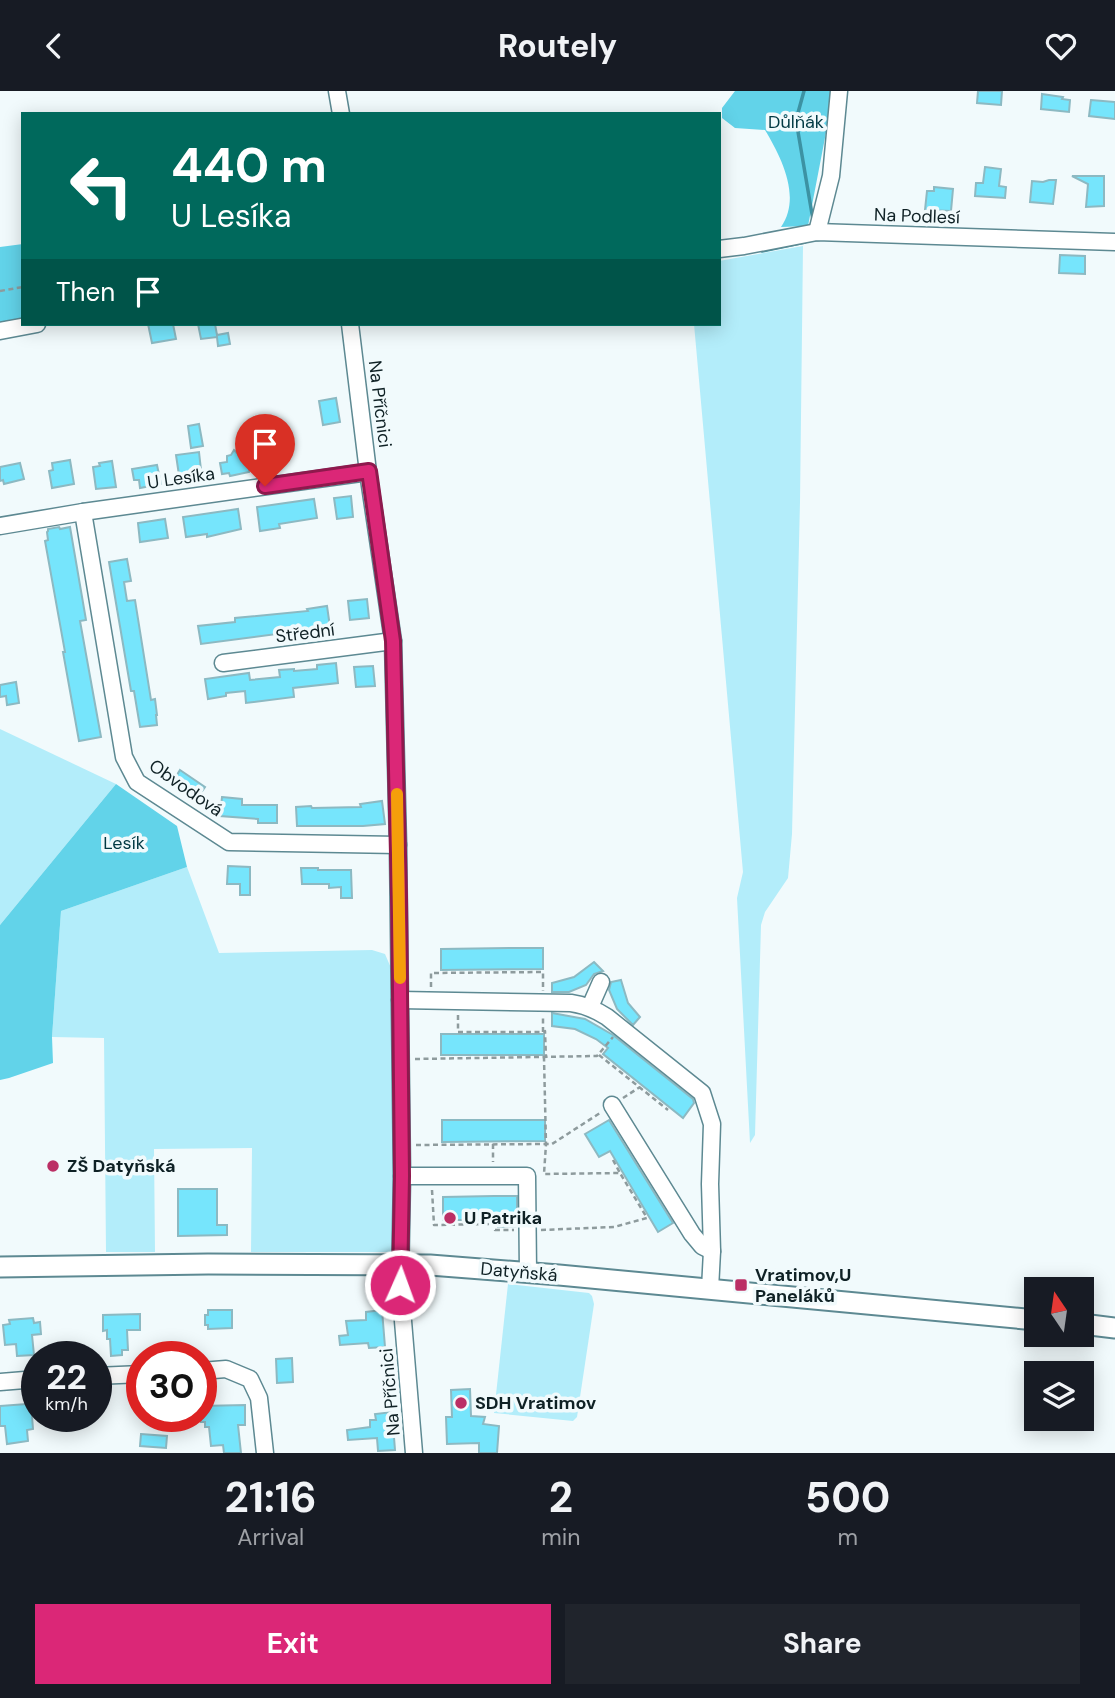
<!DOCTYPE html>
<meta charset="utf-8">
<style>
:root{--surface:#171b24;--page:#20242c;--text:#f1f3f6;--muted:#9ea1a6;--accent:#db2777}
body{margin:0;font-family:"DM Sans",sans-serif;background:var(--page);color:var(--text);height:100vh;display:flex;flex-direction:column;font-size:26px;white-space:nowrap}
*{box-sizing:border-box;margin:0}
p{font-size:23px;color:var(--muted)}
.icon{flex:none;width:38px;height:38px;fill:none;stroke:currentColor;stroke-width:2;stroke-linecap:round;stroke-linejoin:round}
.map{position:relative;height:1362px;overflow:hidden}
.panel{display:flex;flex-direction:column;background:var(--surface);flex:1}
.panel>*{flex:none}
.hud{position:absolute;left:21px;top:21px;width:700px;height:214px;border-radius:0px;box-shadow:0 4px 18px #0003;background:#00695c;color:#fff;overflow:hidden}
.needle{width:46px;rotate:347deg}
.fabs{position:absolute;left:1024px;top:1186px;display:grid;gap:14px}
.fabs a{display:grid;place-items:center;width:70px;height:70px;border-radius:0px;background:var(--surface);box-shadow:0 4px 18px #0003;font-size:35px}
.speed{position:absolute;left:21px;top:1250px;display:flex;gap:14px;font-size:35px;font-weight:700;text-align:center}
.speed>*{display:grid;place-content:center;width:91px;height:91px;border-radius:50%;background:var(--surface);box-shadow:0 4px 18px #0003;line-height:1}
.speed small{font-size:18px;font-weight:400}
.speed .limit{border:10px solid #d22;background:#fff;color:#111}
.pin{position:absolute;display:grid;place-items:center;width:60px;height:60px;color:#fff;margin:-72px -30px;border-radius:50% 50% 50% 0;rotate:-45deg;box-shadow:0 0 7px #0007}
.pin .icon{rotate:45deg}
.me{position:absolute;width:77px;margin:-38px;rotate:2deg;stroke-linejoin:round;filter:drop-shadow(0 0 5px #0008)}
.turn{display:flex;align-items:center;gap:24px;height:147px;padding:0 35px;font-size:32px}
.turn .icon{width:91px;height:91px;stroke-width:2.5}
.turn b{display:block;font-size:49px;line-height:60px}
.then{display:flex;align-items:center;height:66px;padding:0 35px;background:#0003;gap:14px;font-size:26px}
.eta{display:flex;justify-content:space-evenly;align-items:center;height:119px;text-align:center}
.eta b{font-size:42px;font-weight:700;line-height:49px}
.cta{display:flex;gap:14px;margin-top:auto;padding:14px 35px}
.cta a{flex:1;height:80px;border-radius:0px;background:var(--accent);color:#fff;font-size:28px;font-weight:700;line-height:80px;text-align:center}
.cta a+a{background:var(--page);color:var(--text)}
header{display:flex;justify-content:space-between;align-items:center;height:91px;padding:0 35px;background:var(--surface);font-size:32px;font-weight:700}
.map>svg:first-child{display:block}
</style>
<header><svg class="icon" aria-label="back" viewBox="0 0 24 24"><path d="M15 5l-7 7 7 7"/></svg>Routely<svg class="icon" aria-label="heart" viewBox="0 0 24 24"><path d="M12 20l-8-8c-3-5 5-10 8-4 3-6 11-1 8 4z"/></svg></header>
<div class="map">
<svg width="1115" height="1362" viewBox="0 0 1115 1362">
<rect width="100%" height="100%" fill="#f1fafc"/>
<g fill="#b3edfa">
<polygon points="803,155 800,411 792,743 788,787 765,821 761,834 755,1044 750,1052 737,807 743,781 694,233 719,233 719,170"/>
<polygon points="0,638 116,693 0,834"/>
<polygon points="187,776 219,862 372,859 385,863 391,877 395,1161 251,1161 252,1057 154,1058 155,1161 106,1161 104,947 52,946 61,820"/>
<polygon points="508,1193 589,1202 592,1205 594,1213 577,1326 573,1330 494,1322"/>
</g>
<g fill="#62d3e9">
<path d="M735,0H834L808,135L781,136C802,106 781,66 765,39L735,37L722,27V17Z"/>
<polygon points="23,153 23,231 0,235 0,156"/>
<polygon points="116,693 177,735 187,776 61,820 52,946 53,972 9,987 0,989 0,834"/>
</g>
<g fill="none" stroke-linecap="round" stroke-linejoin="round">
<g stroke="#3c92a3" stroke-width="3.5">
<polyline points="804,0 796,29 813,129"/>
<polyline points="762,160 805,151"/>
</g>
</g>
<g fill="#76e5fc" stroke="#8cb9c2" stroke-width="2">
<polygon points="978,0 1002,0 1001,14 977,12"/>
<polygon points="1042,3 1063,6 1062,8 1070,9 1069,21 1041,18"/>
<polygon points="1091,9 1115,11 1115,28 1089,25"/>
<polygon points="985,76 1001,78 999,95 1006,96 1005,107 975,105 976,92 983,92"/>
<polygon points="1072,85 1104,85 1104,115 1086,116 1088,93"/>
<polygon points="1049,89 1056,89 1053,113 1030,111 1032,90 1043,91"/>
<polygon points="934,96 953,98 951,120 925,119 927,100 934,100"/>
<polygon points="1060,164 1085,165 1085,183 1059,182"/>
<polygon points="148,233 173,233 176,248 152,252"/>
<polygon points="198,233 215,233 217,244 228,242 230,253 218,255 217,246 201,248"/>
<polygon points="336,307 340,331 323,334 319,310"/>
<polygon points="199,333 203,355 191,357 188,335"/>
<polygon points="281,345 285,371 249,377 249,381 230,385 229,382 222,383 220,372 227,371 227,365 231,364 234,359 238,363 264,359 263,354 272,352 271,347"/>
<polygon points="199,361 201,379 197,380 199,388 180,391 176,364"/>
<polygon points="70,369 74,393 52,397 49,380 53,379 52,372"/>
<polygon points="112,370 116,396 96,398 93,376 100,375 99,372"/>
<polygon points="20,372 24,388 4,393 3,389 0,390 0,376"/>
<polygon points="157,374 161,393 140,397 139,389 134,389 132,378"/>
<polygon points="351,405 353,426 337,428 334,407"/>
<polygon points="314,408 317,427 279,433 280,437 260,440 257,416"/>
<polygon points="238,418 241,438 207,446 207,443 186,446 183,426"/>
<polygon points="165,428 168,447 140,451 138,432"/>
<polygon points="59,436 60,438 70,436 86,529 80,530 101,646 79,650 63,561 65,561 45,450 48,449 47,441 48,440 48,438"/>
<polygon points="127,468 131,490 124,491 127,510 135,509 151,609 155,608 157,624 156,624 157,634 140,636 134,600 131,600 109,471"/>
<polygon points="367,508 369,527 350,529 348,510"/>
<polygon points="327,515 330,536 201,553 198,535 235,531 235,527 308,520 307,518"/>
<polygon points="336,572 338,592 293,597 294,606 246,612 245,600 226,602 226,605 208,608 205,588 249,582 250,589 280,586 279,579 294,578 294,580 317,578 317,574"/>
<polygon points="373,575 375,595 356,596 354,576"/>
<polygon points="16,591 19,612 7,614 6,605 0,606 0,594"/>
<polygon points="180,679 205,696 196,709 172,692"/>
<polygon points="222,706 242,708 242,714 277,714 277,732 258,732 258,728 220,725"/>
<polygon points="382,710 385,733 363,735 297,735 296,716 311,715 312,717 361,716 360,713"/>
<polygon points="228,775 250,776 250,804 240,804 240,793 227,793"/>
<polygon points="301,777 318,777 318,779 351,779 352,807 341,807 341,796 329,797 329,793 302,793"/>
<polygon points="509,857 543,857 543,878 441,879 441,858"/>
<polygon points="594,871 603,880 594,883 586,894 569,901 552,901 552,892 574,886"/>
<polygon points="621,889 628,912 640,926 633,934 617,918 609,899 611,891"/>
<polygon points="552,922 585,928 613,944 693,1008 694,1012 683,1027 603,963 608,957 596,948 575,938 552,935"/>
<rect x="441" y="943" width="103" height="21"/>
<polygon points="442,1029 545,1029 545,1050 442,1051"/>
<polygon points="609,1029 673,1132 658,1141 610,1060 599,1066 585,1043"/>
<polygon points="178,1098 217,1098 217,1134 227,1134 227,1144 178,1145"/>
<polygon points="494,1105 517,1105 517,1135 498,1136 498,1129 443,1129 443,1106"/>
<polygon points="208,1219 232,1219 232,1237 208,1238 208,1234 205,1234 205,1224 208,1224"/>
<polygon points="382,1219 385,1256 369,1257 368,1252 340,1254 339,1245 348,1244 346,1230 366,1229 366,1221"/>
<polygon points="140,1223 140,1239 127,1239 128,1259 122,1259 122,1264 111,1265 110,1248 107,1248 107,1239 103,1240 103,1224"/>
<polygon points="33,1227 34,1232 40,1231 41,1243 32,1244 34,1264 17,1265 16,1253 5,1254 3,1234 10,1233 9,1229"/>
<polygon points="292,1267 293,1291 277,1292 276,1268"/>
<polygon points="470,1298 471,1325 485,1326 483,1333 499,1335 497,1362 479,1362 479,1352 447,1353 446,1326 452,1326 451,1299"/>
<polygon points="27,1313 31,1313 33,1338 27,1339 28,1350 7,1353 5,1335 0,1335 0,1315"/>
<polygon points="245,1314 245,1334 238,1334 241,1362 224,1362 223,1354 211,1355 209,1336 205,1336 205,1331 201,1331 201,1315"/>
<polygon points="392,1321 395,1359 378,1360 377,1347 348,1349 347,1339 370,1336 370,1329 376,1329 375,1323"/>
<polygon points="141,1343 167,1345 166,1357 140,1355"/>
</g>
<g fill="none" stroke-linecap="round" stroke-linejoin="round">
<g stroke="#5d8992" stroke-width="19">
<g id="minor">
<polyline points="337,0 341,23"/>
<polyline points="817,141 831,85 839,0"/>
<polyline points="719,158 744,155 817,141 1115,151"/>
<polyline points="350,233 368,381 393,550 398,754 402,1085 400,1194 414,1362"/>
<polyline points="0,240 37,233"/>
<polyline points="83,421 124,666 137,691 229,751 398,754"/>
<polyline points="0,435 83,421 368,381"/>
<polyline points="223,572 393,550"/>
<path d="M400,909L571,912C585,914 596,919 607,926L702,1002L712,1033L710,1093L712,1160L710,1198"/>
<polyline points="590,916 601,891"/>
<polyline points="612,1014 692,1143 702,1155 712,1160"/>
<polyline points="402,1085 527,1085 528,1181"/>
<polyline points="201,1280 226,1278 250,1288 259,1307 265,1362"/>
<polyline points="96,1285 142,1283"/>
<polyline points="0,1291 37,1288"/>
</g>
</g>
<g stroke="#5d8992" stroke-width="23">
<g id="major">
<polyline points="0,1176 208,1173 430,1174 559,1184 1036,1229"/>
<polyline points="1082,1233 1115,1237"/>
</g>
</g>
<g stroke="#8e9b9d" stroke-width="2.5" stroke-dasharray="5 3.5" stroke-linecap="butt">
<polyline points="0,200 23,196"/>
<polyline points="431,896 431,882 543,881 543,900"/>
<polyline points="458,924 458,941 543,941 543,924"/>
<polyline points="543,941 545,940 546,967"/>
<polyline points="599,964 668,1019"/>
<polyline points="415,968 597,965 613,946"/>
<polyline points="623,1007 640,996"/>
<polyline points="493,1053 493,1071"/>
<polyline points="416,1054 546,1053 544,967"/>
<polyline points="613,1069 620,1082"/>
<polyline points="432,1099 434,1134 495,1133 495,1139 514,1139"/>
<polyline points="541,1139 614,1136 647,1127 620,1082 544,1083 546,1053 552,1053 600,1022"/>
</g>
<use href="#minor" stroke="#fff" stroke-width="16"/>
<use href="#major" stroke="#fff" stroke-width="19"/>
</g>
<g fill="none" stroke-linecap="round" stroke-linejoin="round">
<g stroke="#8e194d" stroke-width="18">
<polyline id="route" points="265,395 369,380 393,550 399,806 402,1085 400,1194"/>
</g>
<use href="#route" stroke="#db2777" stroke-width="12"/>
<polyline stroke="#f59e0b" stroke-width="12" points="397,703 400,887"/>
</g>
<g fill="#bb2f65" stroke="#f1fafc" stroke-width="2.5">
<circle cx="53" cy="1075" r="7"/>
<circle cx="450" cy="1127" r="7"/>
<rect x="734" y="1187" width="14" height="14" rx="3.5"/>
<circle cx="461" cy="1312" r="7"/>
</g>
<g text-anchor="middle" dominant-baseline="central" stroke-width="7" stroke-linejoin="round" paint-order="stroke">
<g font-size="18" fill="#013943" stroke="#f1fafc">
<text x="796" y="31">Důlňák</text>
<text x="124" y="752">Lesík</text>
</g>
<g font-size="18" fill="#0f2125" stroke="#f1fafc">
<text transform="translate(917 125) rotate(2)">Na Podlesí</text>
<text transform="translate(380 313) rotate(83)">Na Příčnici</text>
<text transform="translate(181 387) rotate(-8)">U Lesíka</text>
<text transform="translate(305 542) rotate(-7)">Střední</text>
<text transform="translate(186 697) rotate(35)">Obvodová</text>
<text transform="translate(519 1181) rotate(5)">Datyňská</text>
<text transform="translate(390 1301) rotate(-95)">Na Příčnici</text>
</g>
<g font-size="18" font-weight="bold" fill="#0f2125" stroke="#f1fafc" text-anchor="start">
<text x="67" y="1075">ZŠ Datyňská</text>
<text x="464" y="1127">U Patrika</text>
<text x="755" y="1184">Vratimov,U<tspan x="755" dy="21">Paneláků</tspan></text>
<text x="475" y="1312">SDH Vratimov</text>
</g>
</g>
</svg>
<div class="fabs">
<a><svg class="needle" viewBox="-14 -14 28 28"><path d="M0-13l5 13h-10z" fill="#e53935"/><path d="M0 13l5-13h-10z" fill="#9ea1a6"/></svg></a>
<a><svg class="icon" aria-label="layers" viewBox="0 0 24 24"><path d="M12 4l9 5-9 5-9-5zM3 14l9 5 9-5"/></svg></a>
</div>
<div class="speed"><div>22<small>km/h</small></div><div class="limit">30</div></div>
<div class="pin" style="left:265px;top:395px;background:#d93025"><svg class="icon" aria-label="arrive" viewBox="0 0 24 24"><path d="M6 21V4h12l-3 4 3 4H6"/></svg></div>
<svg class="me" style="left:400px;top:1194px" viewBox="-20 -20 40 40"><circle r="17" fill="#db2777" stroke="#fff" stroke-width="3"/><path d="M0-11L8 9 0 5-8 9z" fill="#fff"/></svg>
<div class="hud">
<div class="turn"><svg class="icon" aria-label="left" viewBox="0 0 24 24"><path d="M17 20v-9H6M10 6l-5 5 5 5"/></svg><div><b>440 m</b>U Lesíka</div></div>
<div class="then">Then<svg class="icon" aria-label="arrive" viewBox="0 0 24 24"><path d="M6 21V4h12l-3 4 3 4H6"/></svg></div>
</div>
</div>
<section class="panel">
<div class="eta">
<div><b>21:16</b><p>Arrival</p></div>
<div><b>2</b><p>min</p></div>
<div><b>500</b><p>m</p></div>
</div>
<div class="cta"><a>Exit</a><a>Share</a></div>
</section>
